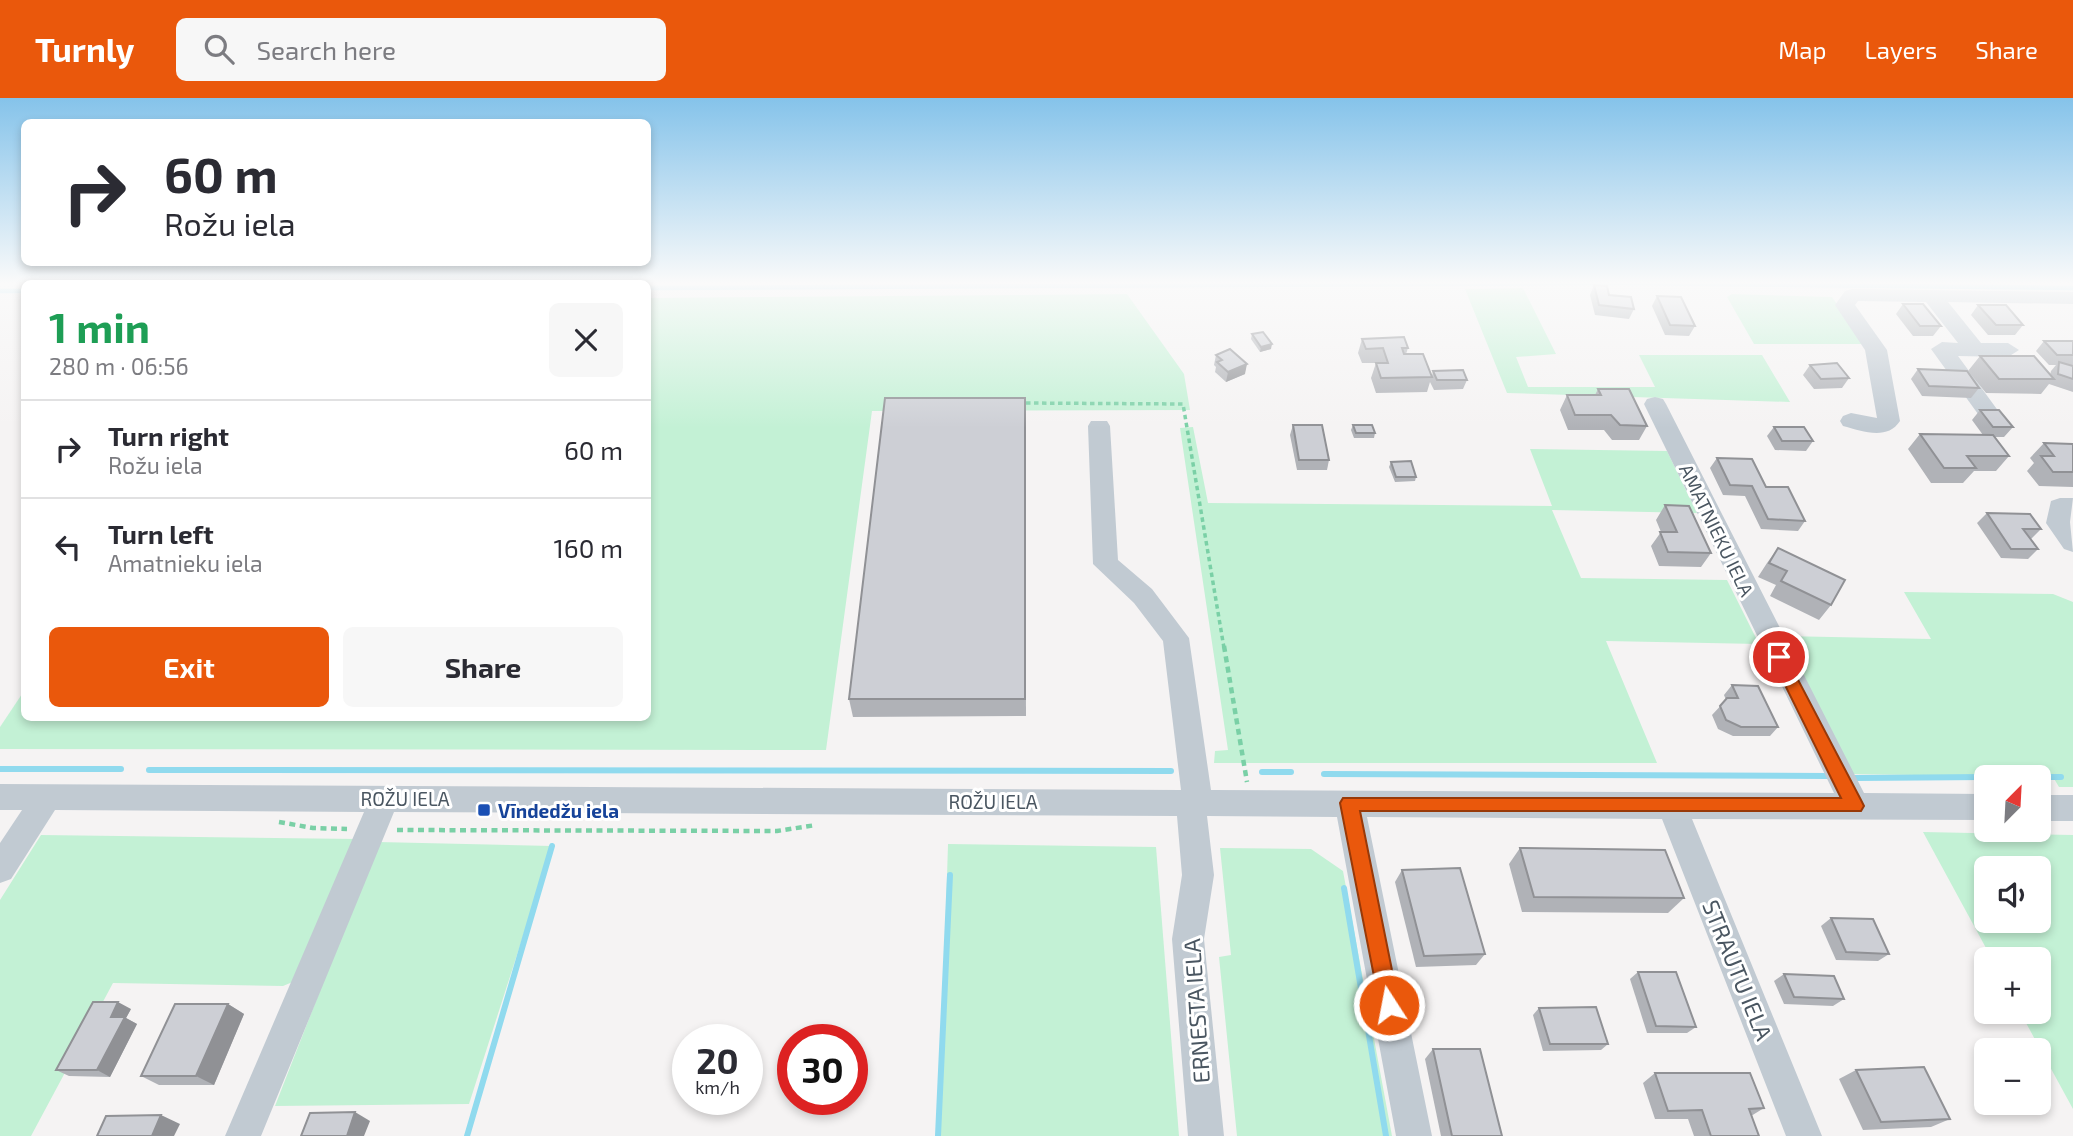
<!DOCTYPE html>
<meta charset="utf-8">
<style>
:root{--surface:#fff;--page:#f7f7f7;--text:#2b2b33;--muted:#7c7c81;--line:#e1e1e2;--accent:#ea580c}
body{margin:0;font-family:"Exo 2",sans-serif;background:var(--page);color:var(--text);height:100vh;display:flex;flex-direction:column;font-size:26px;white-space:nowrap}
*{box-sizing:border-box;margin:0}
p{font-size:23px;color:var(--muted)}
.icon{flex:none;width:38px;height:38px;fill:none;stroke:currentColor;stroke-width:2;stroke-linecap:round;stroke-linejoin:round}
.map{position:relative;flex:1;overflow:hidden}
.drawer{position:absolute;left:21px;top:182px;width:630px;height:441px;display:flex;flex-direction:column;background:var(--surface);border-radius:10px;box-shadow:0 4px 10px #0003}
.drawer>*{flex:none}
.top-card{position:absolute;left:21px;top:21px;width:630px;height:147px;border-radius:10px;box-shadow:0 4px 10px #0003;background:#fff;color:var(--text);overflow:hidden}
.needle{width:46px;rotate:24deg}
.tools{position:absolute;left:1974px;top:667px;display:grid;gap:14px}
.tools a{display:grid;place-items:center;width:77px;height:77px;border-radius:10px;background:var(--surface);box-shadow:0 4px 10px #0003;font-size:35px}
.speed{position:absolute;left:672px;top:926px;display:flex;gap:14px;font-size:35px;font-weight:700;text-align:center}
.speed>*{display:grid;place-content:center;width:91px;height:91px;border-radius:50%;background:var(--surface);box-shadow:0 4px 10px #0003;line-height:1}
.speed small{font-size:18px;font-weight:400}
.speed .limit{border:10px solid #d22;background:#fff;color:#111}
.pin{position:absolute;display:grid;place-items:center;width:60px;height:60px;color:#fff;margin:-30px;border:4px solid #fff;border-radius:50%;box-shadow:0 2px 7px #0007}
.me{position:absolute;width:77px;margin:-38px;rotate:349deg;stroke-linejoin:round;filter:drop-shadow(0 0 5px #0008)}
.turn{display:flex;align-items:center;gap:24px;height:147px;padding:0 28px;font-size:32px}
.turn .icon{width:91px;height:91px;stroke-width:2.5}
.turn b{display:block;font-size:49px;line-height:60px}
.round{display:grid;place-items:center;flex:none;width:74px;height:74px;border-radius:10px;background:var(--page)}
.overview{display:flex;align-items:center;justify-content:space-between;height:119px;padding:0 28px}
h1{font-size:42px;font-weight:700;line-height:52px;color:#1e9e55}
.cta{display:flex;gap:14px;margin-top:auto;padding:14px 28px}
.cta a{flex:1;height:80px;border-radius:10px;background:var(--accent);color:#fff;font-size:28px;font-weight:700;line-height:80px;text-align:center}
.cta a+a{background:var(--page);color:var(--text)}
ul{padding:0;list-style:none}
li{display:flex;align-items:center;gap:21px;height:98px;padding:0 28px;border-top:2px solid var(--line)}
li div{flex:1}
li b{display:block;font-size:26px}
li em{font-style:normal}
header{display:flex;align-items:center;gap:42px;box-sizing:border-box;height:98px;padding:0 35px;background:var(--accent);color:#fff}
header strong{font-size:33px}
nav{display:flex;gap:38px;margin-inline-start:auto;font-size:24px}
.search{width:490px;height:63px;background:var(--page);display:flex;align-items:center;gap:18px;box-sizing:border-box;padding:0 24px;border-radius:10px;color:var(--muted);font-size:26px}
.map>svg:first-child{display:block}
</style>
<header>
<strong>Turnly</strong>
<div class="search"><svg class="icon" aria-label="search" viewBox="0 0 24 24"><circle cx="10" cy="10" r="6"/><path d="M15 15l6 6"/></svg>Search here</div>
<nav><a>Map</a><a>Layers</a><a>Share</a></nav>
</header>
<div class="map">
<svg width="2073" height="1038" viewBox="0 0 2073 1038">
<rect width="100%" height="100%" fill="#f5f3f3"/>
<g fill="#c3f1d5" fill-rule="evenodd">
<polygon points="1523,190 1556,256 1516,259 1528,289 1655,289 1639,257 1762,257 1790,304 1507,295 1465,191"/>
<polygon points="1127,196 1184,276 1190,312 872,313 826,652 0,651 0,629 24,593 24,620 648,620 648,200"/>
<polygon points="1732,196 1832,199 1865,246 1754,246 1727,199"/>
<polygon points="1193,329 1208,405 1552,408 1530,351 1667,353 1697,415 1552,412 1581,480 1727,482 1759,546 1606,543 1657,665 1214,665 1215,653 1228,652 1180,330"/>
<polygon points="1904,494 2053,496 2073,504 2073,689 2059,689 2053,679 1847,676 1782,538 1931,541"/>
<path d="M1923,734L2073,737V1011L2020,914H2039V861H1992ZM2039,770V822H1986V770Z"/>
<polygon points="41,737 358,741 295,883 283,888 113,885 31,1038 0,1038 0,802"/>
<polygon points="378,744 552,748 469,1006 275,1008"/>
<polygon points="948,746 1156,749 1179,1038 939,1038"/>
<polygon points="1220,750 1311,751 1343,773 1392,1038 1237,1038 1219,859 1231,857"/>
</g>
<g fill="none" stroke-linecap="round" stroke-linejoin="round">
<g stroke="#90daee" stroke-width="4.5">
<polyline points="648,190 1623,185 2073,190"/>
<polyline points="0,193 24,193"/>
</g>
<g stroke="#90daee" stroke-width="6">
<polyline points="0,671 121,671"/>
<polyline points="149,672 1171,673"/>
<polyline points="1262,674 1291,674"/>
<polyline points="1324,676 1828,678"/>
<polyline points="2028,679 2061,679"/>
<polyline points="1855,680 1986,679"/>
<polyline points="1344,790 1386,1038"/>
<polyline points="467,1038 552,748"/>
<polyline points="938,1038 950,777"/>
</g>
<polyline stroke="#7ad0a6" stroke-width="3.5" stroke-dasharray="4.5 3.5" stroke-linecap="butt" points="1026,305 1183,306 1224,550"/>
<g stroke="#7ad0a6" stroke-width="4.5" stroke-dasharray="6 4.5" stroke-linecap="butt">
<polyline points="1224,548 1247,684"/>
<polyline points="279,724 313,730 347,731"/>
<polyline points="397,732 777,733 816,727"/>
</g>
<g fill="#c1cad2" fill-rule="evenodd">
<path d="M1852,191L2073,194V206L1948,204L1981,245H2008L2019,252L2008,259L1958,258L2010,329L2007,334H1991L1931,251L1942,244L1958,245L1926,204L1858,203L1855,207L1887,252L1900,323C1887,343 1862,333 1843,328L1840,323L1843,318L1851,315L1877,320L1865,252L1835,207L1845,193Z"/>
<polygon points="1655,299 1663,301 1666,306 1864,695 1986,696 1986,722 1692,721 1822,1038 1786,1038 1662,721 1367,719 1432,1038 1396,1038 1337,719 1207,718 1214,777 1204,841 1224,1038 1188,1038 1172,841 1182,777 1177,718 394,714 261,1038 225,1038 364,714 55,712 11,781 0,785 0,745 22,712 0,712 0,686 1181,692 1163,543 1134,505 1093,466 1088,328 1091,323 1107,323 1110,328 1118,462 1152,491 1189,540 1211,692 1834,695 1644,306 1647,301"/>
<polygon points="2060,400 2073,400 2070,424 2073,454 2064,451 2046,425 2051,403"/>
<rect x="2039" y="697" width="34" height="26"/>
</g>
</g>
<g fill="#b0b2b7">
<polygon points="1594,187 1634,211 1629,221 1595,217 1590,197"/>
<polygon points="1657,198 1695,228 1689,238 1665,237 1652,208"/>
<polygon points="1903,206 1941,228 1933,238 1913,238 1896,216"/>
<polygon points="1978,207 2023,227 2015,237 1988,237 1971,217"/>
<polygon points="1252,236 1271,251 1260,254 1251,241"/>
<polygon points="1362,241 1408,250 1406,256 1432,278 1433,273 1467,282 1463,291 1434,292 1430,284 1427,294 1376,295 1371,280 1376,265 1378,265 1362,265 1358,255"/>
<polygon points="2044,243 2073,243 2073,267 2070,267 2073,268 2073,294 2049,286 2041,296 1986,295 1968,273 1980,258 2050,277 2051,273 2056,267 2049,267 2036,253"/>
<polygon points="1216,257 1245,276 1226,284 1215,274 1216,269 1214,267"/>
<polygon points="1810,267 1849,280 1842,290 1814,291 1803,277"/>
<polygon points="1918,271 1979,290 1971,300 1922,298 1911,281"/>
<polygon points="1598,291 1647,328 1639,342 1612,342 1604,332 1568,332 1560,312 1567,297 1595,297"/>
<polygon points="1025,300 1026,618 853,619 849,601"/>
<polygon points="1980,312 2013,329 2004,339 1994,339 2009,358 1996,373 1974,373 1963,385 1931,385 1908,351 1920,336 1983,337 1972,322"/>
<polygon points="1293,327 1329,362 1327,372 1297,372 1290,337"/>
<polygon points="1353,327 1375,335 1374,340 1354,340 1351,332"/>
<polygon points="1774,329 1813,343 1806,353 1775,352 1767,338"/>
<polygon points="2044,345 2073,346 2073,389 2039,388 2027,373 2034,365 2030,360"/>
<polygon points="1717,360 1766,389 1805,423 1798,433 1761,431 1745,398 1723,397 1710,370"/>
<polygon points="1391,364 1416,379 1415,383 1395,384 1389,369"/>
<polygon points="1665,407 1711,455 1701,469 1659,468 1651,448 1661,434 1656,422"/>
<polygon points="1987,415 2041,431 2031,441 2038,451 2028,461 2001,460 1977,425"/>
<polygon points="1778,450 1831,507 1819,522 1770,498 1776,487 1758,479 1767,465"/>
<polygon points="1732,587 1778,629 1770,638 1733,638 1718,631 1712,617 1726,602 1724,597"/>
<polygon points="1520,750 1684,800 1668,815 1522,814 1509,766"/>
<polygon points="1402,772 1485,856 1476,867 1416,869 1395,784"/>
<polygon points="1831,820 1889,856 1878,863 1836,862 1821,828"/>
<polygon points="1638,874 1696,929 1687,935 1647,935 1630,881"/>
<polygon points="1784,876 1844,901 1833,908 1784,906 1774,883"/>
<polygon points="228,906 244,916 214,987 159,987 141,978"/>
<polygon points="1539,910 1608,946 1601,952 1543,953 1533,917"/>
<polygon points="131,911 126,920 137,926 110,979 69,978 56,972"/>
<polygon points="1433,951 1502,1038 1441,1038 1425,961"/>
<polygon points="1856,972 1950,1021 1931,1029 1863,1032 1839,981"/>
<polygon points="1655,975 1764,1010 1751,1018 1759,1038 1694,1038 1688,1021 1655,1021 1643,985"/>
</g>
<g fill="#909195">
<polygon points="1272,246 1271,251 1260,254 1261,249"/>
<polygon points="1247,266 1245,276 1226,284 1228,274"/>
<polygon points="118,904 131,911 126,920 137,926 110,979 97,972 111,919"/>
<polygon points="228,906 244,916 214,987 196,978"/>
<polygon points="355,1014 370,1023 364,1038 347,1038"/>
<polygon points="161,1017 180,1026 174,1038 152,1038"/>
</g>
<g fill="#cdcfd5" stroke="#909195" stroke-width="2">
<polygon points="1594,187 1607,188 1609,197 1631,199 1634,211 1599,207"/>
<polygon points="1657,198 1681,199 1695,228 1670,227"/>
<polygon points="1903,206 1923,206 1941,228 1920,228"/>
<polygon points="1978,207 2006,207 2023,227 1996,227"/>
<polygon points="1263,234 1272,246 1261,249 1252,236"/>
<polygon points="1404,239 1408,250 1402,250 1404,256 1423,256 1432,279 1381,280 1376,265 1388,265 1383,250 1366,251 1362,241"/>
<polygon points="2044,243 2073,243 2073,257 2057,257"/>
<polygon points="1230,251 1247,266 1228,274 1217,264 1222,262 1216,257"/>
<polygon points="1980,258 2034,258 2054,281 1999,281"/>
<polygon points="2059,264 2073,268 2073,281 2058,276"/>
<polygon points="1837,265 1849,280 1821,281 1810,267"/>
<polygon points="1918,271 1967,273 1979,290 1929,288"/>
<polygon points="1463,272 1467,282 1437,282 1433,273"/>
<polygon points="1598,291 1629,291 1647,328 1620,327 1611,317 1575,317 1567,297 1601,297"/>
<polygon points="885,300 1025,300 1025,601 849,601"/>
<polygon points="1980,312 1999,312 2013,329 1993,329"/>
<polygon points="1293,327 1322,327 1329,362 1299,362"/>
<polygon points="1353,327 1372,327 1375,335 1356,335"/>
<polygon points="1774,329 1804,329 1813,343 1782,343"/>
<polygon points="1920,336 1993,337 2009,358 1967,358 1976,370 1944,370"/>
<polygon points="2044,345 2073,346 2073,374 2053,374 2041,358 2054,358"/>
<polygon points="1717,360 1752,361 1766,389 1788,389 1805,423 1768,421 1752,388 1730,387"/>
<polygon points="1411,363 1416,379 1396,379 1391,364"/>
<polygon points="1665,407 1689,408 1711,455 1668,454 1660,434 1677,434"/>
<polygon points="1987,415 2030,416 2041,431 2023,431 2038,451 2011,451"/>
<polygon points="1778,450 1845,482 1831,507 1781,483 1787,473 1769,465"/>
<polygon points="1732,587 1758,588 1778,629 1741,629 1726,622 1720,608 1727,600 1738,600"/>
<polygon points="1520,750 1665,752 1684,800 1534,799"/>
<polygon points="1460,770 1485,856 1424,858 1402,772"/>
<polygon points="1831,820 1873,821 1889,856 1846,854"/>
<polygon points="1638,874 1676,874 1696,929 1656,928"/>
<polygon points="1784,876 1834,878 1844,901 1794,899"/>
<polygon points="93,904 118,904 111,919 125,919 97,972 56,972"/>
<polygon points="175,906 228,906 196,978 141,978"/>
<polygon points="1596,909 1608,946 1550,946 1539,910"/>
<polygon points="1433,951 1480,951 1502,1038 1452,1038"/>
<polygon points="1924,969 1950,1021 1881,1024 1856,972"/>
<polygon points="1655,975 1750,975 1764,1010 1749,1011 1759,1038 1711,1038 1702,1012 1668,1013"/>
<polygon points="355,1014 347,1038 301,1038 310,1015"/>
<polygon points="161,1017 152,1038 97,1038 106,1018"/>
</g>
<linearGradient id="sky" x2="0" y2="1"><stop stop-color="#85c3ea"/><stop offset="0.56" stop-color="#fafafa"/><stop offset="1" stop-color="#fafafa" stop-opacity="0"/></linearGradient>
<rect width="2073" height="330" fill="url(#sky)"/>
<polygon fill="#ea580c" stroke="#983908" stroke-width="2" points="1779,553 1784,555 1861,702 1864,708 1861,713 1360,713 1399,907 1396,914 1389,917 1381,914 1340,705 1343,700 1841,700 1771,559"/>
<rect fill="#1a4fb4" stroke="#fff" stroke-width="2.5" x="477" y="705" width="14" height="14" rx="3.5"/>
<g text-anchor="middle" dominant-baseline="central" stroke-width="6" stroke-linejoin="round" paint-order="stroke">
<g font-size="19" fill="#4a5661" stroke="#fff">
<text transform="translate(1717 432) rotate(64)">AMATNIEKU IELA</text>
<text x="405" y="700">ROŽU IELA</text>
<text x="993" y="703">ROŽU IELA</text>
</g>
<g font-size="19" font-weight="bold" fill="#164399" stroke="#fff" text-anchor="start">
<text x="498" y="712">Vīndedžu iela</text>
</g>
<g font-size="23" fill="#4a5661" stroke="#fff">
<text transform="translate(1738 872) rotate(68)">STRAUTU IELA</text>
<text transform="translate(1196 913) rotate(-94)">ERNESTA IELA</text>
</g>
</g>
</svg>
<div class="tools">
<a><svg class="needle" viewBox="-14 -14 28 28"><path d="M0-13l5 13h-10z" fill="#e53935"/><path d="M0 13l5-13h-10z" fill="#7c7c81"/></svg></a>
<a><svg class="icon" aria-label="sound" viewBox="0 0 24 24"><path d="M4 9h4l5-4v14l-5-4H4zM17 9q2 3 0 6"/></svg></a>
<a>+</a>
<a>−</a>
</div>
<div class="speed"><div>20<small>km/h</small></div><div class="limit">30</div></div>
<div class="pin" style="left:1779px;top:559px;background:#d93025"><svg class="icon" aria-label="arrive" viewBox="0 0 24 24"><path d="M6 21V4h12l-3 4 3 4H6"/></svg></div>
<svg class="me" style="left:1389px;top:907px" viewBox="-20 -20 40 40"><circle r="17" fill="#ea580c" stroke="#fff" stroke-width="3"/><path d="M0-11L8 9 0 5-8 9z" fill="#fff"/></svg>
<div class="top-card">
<div class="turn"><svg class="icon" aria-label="right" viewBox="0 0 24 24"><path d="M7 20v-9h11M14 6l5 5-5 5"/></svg><div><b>60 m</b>Rožu iela</div></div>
</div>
<section class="drawer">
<div class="overview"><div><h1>1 min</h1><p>280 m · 06:56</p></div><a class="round"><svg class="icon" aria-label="close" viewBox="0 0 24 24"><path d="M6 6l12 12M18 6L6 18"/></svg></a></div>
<ul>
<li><svg class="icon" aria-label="right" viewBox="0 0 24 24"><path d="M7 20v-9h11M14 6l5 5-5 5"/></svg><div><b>Turn right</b><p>Rožu iela</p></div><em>60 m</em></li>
<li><svg class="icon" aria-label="left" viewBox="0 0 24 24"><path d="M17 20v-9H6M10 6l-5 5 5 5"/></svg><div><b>Turn left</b><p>Amatnieku iela</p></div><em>160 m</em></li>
</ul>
<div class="cta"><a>Exit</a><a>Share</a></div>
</section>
</div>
